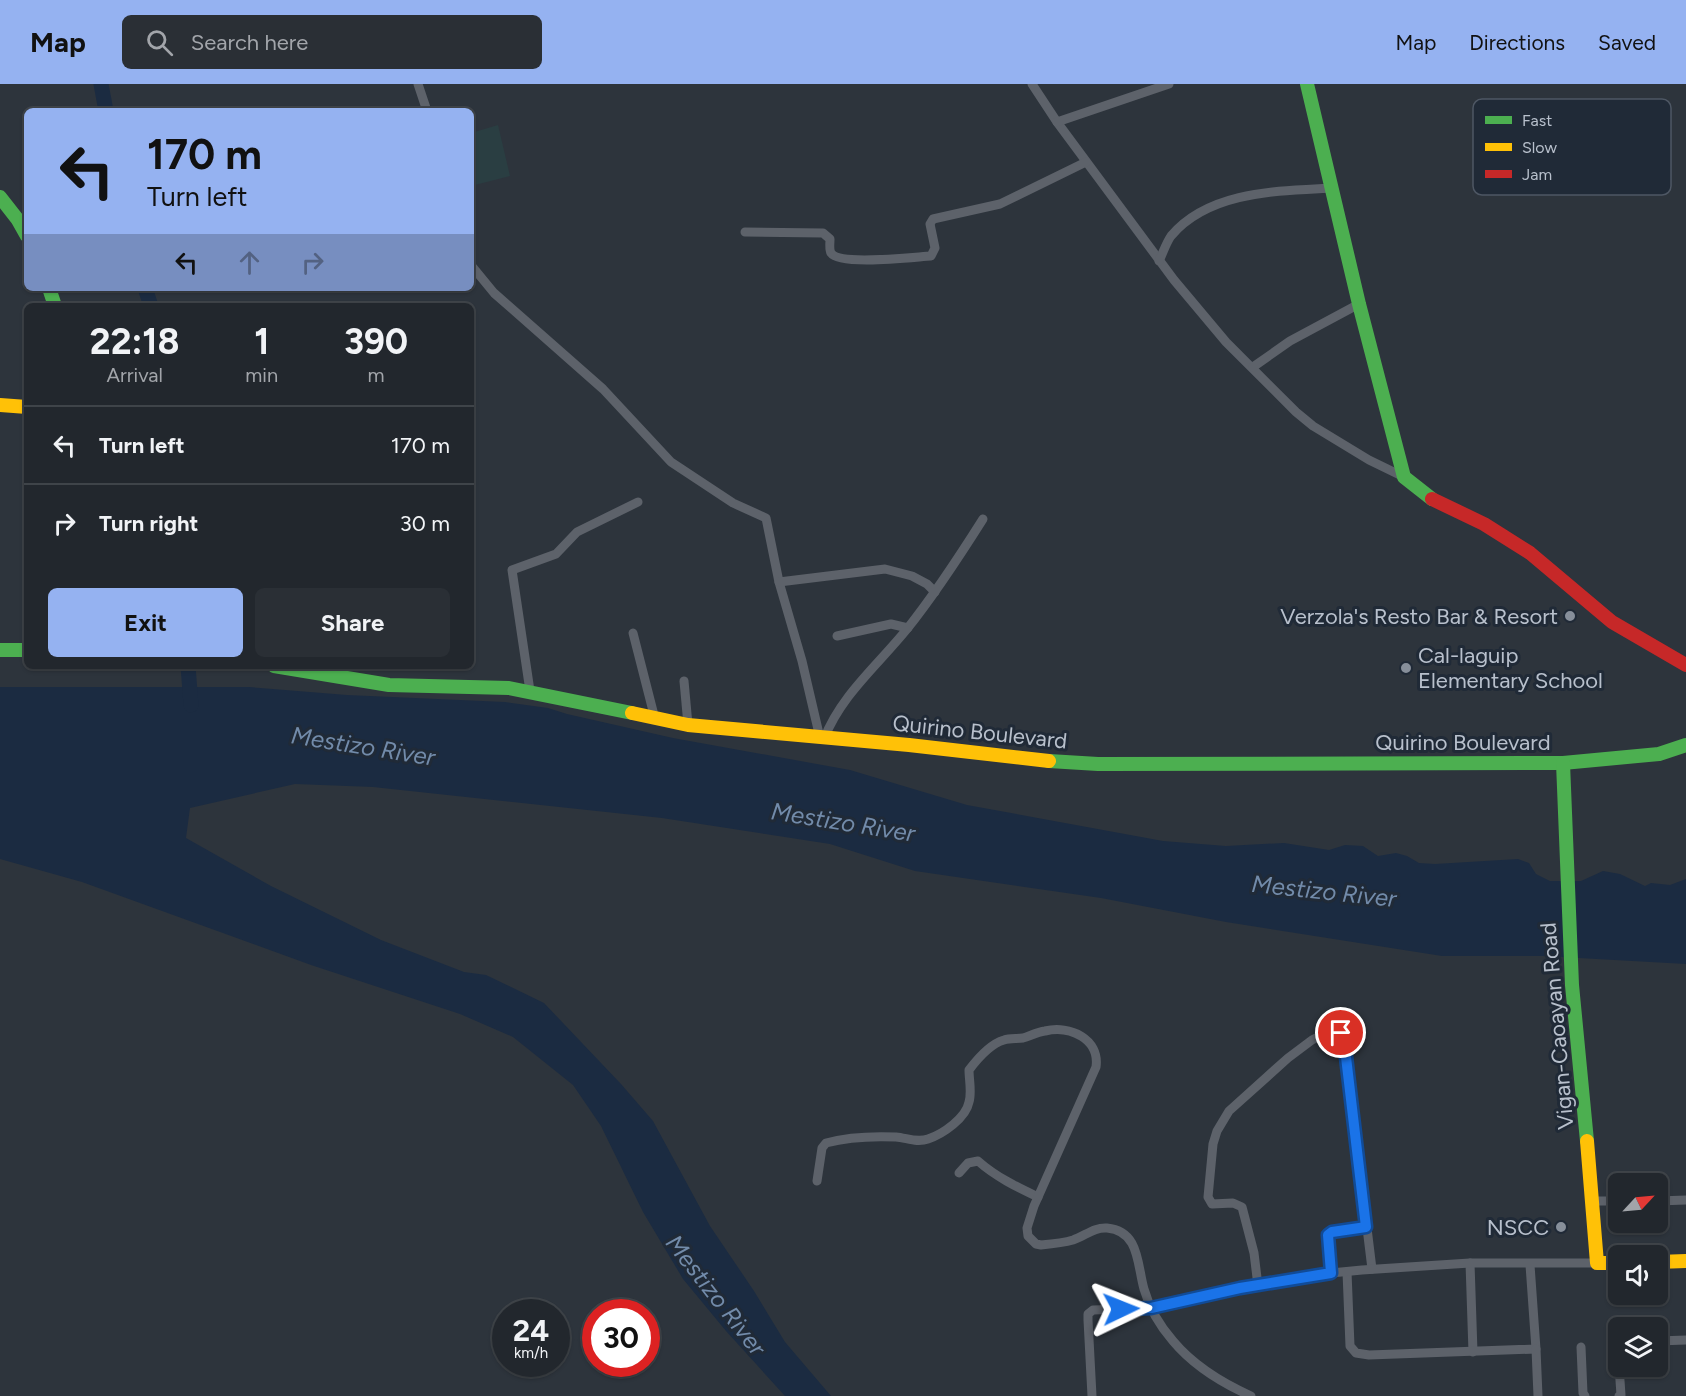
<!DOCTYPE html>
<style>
:root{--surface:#22272d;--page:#2a2f35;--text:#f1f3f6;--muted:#a2a5aa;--line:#3f4449;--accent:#95b2f1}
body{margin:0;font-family:Figtree,sans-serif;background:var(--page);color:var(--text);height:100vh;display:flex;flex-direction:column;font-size:22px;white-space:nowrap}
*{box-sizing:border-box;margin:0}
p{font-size:20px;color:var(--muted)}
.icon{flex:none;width:33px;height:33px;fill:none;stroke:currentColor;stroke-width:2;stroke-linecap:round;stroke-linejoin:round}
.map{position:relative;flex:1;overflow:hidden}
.drawer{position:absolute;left:24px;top:219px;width:450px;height:366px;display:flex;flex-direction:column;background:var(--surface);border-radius:9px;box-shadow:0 2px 4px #0004,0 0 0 2px var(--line)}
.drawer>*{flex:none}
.top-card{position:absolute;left:24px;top:24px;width:450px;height:183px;border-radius:9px;box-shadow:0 2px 4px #0004,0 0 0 2px var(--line);background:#95b2f1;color:#111;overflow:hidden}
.needle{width:39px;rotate:64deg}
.buttons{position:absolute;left:1608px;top:1089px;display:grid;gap:12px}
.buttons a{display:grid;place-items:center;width:60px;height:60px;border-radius:9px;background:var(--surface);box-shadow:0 2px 4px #0004,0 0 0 2px var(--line);font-size:30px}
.speed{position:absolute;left:492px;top:1215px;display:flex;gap:12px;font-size:30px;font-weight:700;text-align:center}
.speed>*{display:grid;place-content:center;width:78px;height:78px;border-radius:50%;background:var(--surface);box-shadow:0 2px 4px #0004,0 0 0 2px var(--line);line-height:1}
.speed small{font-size:15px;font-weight:400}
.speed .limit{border:9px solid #d22;background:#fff;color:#111}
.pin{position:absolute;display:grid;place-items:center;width:51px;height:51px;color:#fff;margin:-26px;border:3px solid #fff;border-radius:50%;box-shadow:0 2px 6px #0007}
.me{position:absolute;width:66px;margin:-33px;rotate:88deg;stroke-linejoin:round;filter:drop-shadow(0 0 4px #0008)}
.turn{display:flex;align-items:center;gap:21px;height:126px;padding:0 24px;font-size:27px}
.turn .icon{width:78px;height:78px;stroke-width:2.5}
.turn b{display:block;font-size:42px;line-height:51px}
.lanes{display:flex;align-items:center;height:57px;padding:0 24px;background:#0003;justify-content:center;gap:30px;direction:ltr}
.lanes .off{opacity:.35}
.eta{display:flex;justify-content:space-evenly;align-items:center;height:102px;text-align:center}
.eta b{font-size:36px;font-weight:700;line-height:42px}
.primary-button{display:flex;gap:12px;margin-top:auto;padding:12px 24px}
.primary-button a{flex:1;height:69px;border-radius:9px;background:var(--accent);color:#111;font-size:24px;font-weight:700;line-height:69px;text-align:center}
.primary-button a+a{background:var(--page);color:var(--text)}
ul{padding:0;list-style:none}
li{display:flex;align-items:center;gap:18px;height:78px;padding:0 24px;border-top:2px solid var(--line)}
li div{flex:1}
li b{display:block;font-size:22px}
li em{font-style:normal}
header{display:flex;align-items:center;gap:36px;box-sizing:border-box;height:84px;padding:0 30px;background:var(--accent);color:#111}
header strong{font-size:28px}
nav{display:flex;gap:33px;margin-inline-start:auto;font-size:21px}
.search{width:420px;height:54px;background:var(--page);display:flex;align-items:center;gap:15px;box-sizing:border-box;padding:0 21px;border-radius:9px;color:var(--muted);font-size:22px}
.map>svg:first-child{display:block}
</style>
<header>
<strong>Map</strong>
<div class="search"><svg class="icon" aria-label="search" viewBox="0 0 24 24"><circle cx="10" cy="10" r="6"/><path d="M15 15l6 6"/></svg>Search here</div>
<nav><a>Map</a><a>Directions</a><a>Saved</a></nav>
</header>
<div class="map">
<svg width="1686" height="1312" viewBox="0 0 1686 1312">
<rect width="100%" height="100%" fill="#2d343c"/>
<polygon fill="#2a3e42" points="498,41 510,92 471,102 471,49"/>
<polygon fill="#1b2b41" points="0,603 249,603 347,611 505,618 548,624 567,630 673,654 850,686 967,721 1163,757 1226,762 1284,759 1329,766 1345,761 1363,762 1378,772 1396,769 1407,772 1419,779 1435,780 1518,775 1529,779 1536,790 1550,797 1581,797 1603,787 1620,790 1645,802 1651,799 1670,801 1686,795 1686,880 1543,872 1442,872 1226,838 1101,814 915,787 830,760 662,734 373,703 295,700 190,724 186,754 271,802 381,856 464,888 486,891 544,919 621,1000 653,1037 710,1142 754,1207 785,1258 831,1312 785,1312 726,1247 683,1195 643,1128 601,1042 573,1001 513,953 460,930 311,881 82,798 0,775"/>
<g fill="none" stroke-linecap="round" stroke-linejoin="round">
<g stroke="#1b2b41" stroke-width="15">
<polyline points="101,0 106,27"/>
<polyline points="145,204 151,222"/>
<polyline points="188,582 191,621"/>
</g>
<g stroke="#5d626a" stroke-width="9">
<polyline points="418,0 427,27"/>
<polyline points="1032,0 1057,38 1174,196 1226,258 1296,328 1313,342 1369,376 1404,393"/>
<polyline points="1057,38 1169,0"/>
<path d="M745,148L823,149L830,155C830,159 829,166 831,169C840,182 914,173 931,172L935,164L930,140L933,135L1000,120L1086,78"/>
<path d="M1159,177C1163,169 1166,159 1171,152C1209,107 1278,107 1331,104"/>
<polyline points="471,181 494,209 603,305 671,378 733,419 766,434 779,498 802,577 820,654"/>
<polyline points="1253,283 1290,257 1359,220"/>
<polyline points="779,498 885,485 912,492 927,500 935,508"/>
<polyline points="633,549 655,635"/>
<polyline points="837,552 891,540 908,544"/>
<polyline points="684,597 688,641"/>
<polyline points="530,607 512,486 556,470 577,448 638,418"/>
<path d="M824,655C841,611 878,581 907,545C935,510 959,473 983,435"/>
<path d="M959,1089L968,1079L978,1077C996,1093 1017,1103 1038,1113"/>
<path d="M817,1097L822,1064L826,1059C848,1053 873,1052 896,1053C907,1054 917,1059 928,1055C943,1050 966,1034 969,1018C972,1008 969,996 969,986C978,974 990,960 1004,956C1010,954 1017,955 1023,954C1030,952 1037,948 1045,947C1070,941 1100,955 1096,983L1034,1122L1027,1144L1028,1152L1036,1160L1041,1161C1052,1160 1063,1159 1073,1156C1085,1152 1094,1143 1107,1144C1140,1147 1137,1181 1144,1205C1149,1223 1160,1242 1173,1257C1193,1281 1222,1299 1251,1312"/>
<polyline points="1593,1117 1618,1117"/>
<polyline points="1658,1117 1686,1116"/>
<polyline points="1470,1179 1473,1268"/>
<polyline points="1347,1188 1350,1262 1356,1269 1369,1271 1536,1265 1530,1181"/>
<polyline points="1331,1189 1328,1151 1332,1148 1367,1143"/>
<polyline points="1258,1202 1254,1169 1242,1123 1233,1119 1212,1120 1208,1113 1213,1060 1217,1047 1229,1027 1288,974 1312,956 1330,947 1341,949 1344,956 1372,1185"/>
<polyline points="1658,1257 1686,1256"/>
<polyline points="1618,1260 1617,1261 1618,1282"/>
<polyline points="1581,1263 1583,1309 1585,1312"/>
<polyline points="1536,1265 1538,1312"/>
<polyline points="1619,1282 1621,1311 1619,1312"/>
<polyline points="1092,1312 1088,1236 1088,1230 1093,1226 1151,1224 1240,1204 1331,1189 1362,1186 1470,1179 1597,1179"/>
</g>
<g stroke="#4caf50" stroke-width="14">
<polyline points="1307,0 1359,220 1404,393 1432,415"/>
<polyline points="0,113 18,136 27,152"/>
<polyline points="49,204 55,222"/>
<polyline points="0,566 27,566"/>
<polyline points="274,582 389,601 509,604 632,629"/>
<polyline points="1049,677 1098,680 1563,679 1659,670 1686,661"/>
<polyline points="1563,679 1572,901 1587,1057"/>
</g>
<g stroke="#ffc107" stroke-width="14">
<polyline points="0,321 27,323"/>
<polyline points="632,629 688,641 909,661 1049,677"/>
<polyline points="1587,1057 1597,1179 1618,1179"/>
<polyline points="1658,1178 1686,1177"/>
</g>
<polyline stroke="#c62828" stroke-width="14" points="1432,415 1484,440 1530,469 1612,538 1686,581"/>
</g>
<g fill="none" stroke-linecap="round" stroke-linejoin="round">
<g stroke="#114b97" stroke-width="15">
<polyline id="route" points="1121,1225 1151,1224 1240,1204 1331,1189 1328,1151 1332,1148 1366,1143 1344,956 1341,949"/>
</g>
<use href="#route" stroke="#1a73e8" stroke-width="10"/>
</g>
<g fill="#878f9a" stroke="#202a37" stroke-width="2">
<circle cx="1570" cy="532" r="6"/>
<circle cx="1406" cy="584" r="6"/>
<circle cx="1561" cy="1143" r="6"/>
</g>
<g text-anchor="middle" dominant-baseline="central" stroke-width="6" stroke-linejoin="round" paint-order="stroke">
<g font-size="22" fill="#b8c0cc" stroke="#202a37" text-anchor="end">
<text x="1558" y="532">Verzola's Resto Bar &amp; Resort</text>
<text x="1418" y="571" text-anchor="start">Cal-laguip<tspan x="1418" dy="25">Elementary School</tspan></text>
<text x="1549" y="1143">NSCC</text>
</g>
<g font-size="22" fill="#b8c0cc" stroke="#202a37">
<text transform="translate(980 648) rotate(6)">Quirino Boulevard</text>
<text x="1463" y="658">Quirino Boulevard</text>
<text transform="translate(1557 942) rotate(-95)">Vigan-Caoayan Road</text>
</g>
<g font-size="24" font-style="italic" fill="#728baa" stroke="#202a37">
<text transform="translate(363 662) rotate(9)">Mestizo River</text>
<text transform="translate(843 738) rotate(9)">Mestizo River</text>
<text transform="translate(1324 807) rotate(6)">Mestizo River</text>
<text transform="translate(716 1211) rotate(52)">Mestizo River</text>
</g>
</g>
<rect x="1473" y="15" width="198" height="96" rx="9" fill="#202a37" stroke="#4e5764" stroke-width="1.5"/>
<rect x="1485" y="32" width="27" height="8" fill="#4caf50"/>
<rect x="1485" y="59" width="27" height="8" fill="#ffc107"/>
<rect x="1485" y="86" width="27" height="8" fill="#c62828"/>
<g font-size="16" fill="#b8c0cc">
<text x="1522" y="42">Fast</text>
<text x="1522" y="69">Slow</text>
<text x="1522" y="96">Jam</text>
</g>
</svg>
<div class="buttons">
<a><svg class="needle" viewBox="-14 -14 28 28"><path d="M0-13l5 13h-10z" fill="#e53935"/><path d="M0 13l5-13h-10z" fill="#a2a5aa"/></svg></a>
<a><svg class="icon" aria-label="sound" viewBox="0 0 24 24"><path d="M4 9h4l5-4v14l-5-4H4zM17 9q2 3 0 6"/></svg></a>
<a><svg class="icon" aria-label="layers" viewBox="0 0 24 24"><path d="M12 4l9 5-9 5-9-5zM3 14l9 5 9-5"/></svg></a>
</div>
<div class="speed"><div>24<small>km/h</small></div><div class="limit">30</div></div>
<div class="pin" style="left:1341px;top:949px;background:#d93025"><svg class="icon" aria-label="arrive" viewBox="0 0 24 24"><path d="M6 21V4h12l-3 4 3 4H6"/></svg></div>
<svg class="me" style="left:1121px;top:1225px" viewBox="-20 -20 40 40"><path d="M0-17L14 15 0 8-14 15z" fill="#1a73e8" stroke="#fff" stroke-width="4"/></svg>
<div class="top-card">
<div class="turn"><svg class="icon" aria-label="left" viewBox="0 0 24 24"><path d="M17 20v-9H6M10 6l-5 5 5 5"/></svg><div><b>170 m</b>Turn left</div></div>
<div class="lanes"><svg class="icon" aria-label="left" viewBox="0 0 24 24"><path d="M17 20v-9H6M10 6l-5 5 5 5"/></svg><svg class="icon off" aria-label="ahead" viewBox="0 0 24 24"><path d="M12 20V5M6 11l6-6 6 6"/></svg><svg class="icon off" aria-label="right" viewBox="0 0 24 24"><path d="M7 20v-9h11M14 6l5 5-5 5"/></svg></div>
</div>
<section class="drawer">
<div class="eta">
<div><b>22:18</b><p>Arrival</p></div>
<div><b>1</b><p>min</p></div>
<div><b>390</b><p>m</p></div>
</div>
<ul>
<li><svg class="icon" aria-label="left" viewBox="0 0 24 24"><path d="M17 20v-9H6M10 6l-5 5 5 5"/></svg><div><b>Turn left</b></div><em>170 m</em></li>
<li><svg class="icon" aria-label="right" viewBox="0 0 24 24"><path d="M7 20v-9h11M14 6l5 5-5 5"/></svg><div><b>Turn right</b></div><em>30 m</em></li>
</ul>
<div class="primary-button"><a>Exit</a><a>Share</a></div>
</section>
</div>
